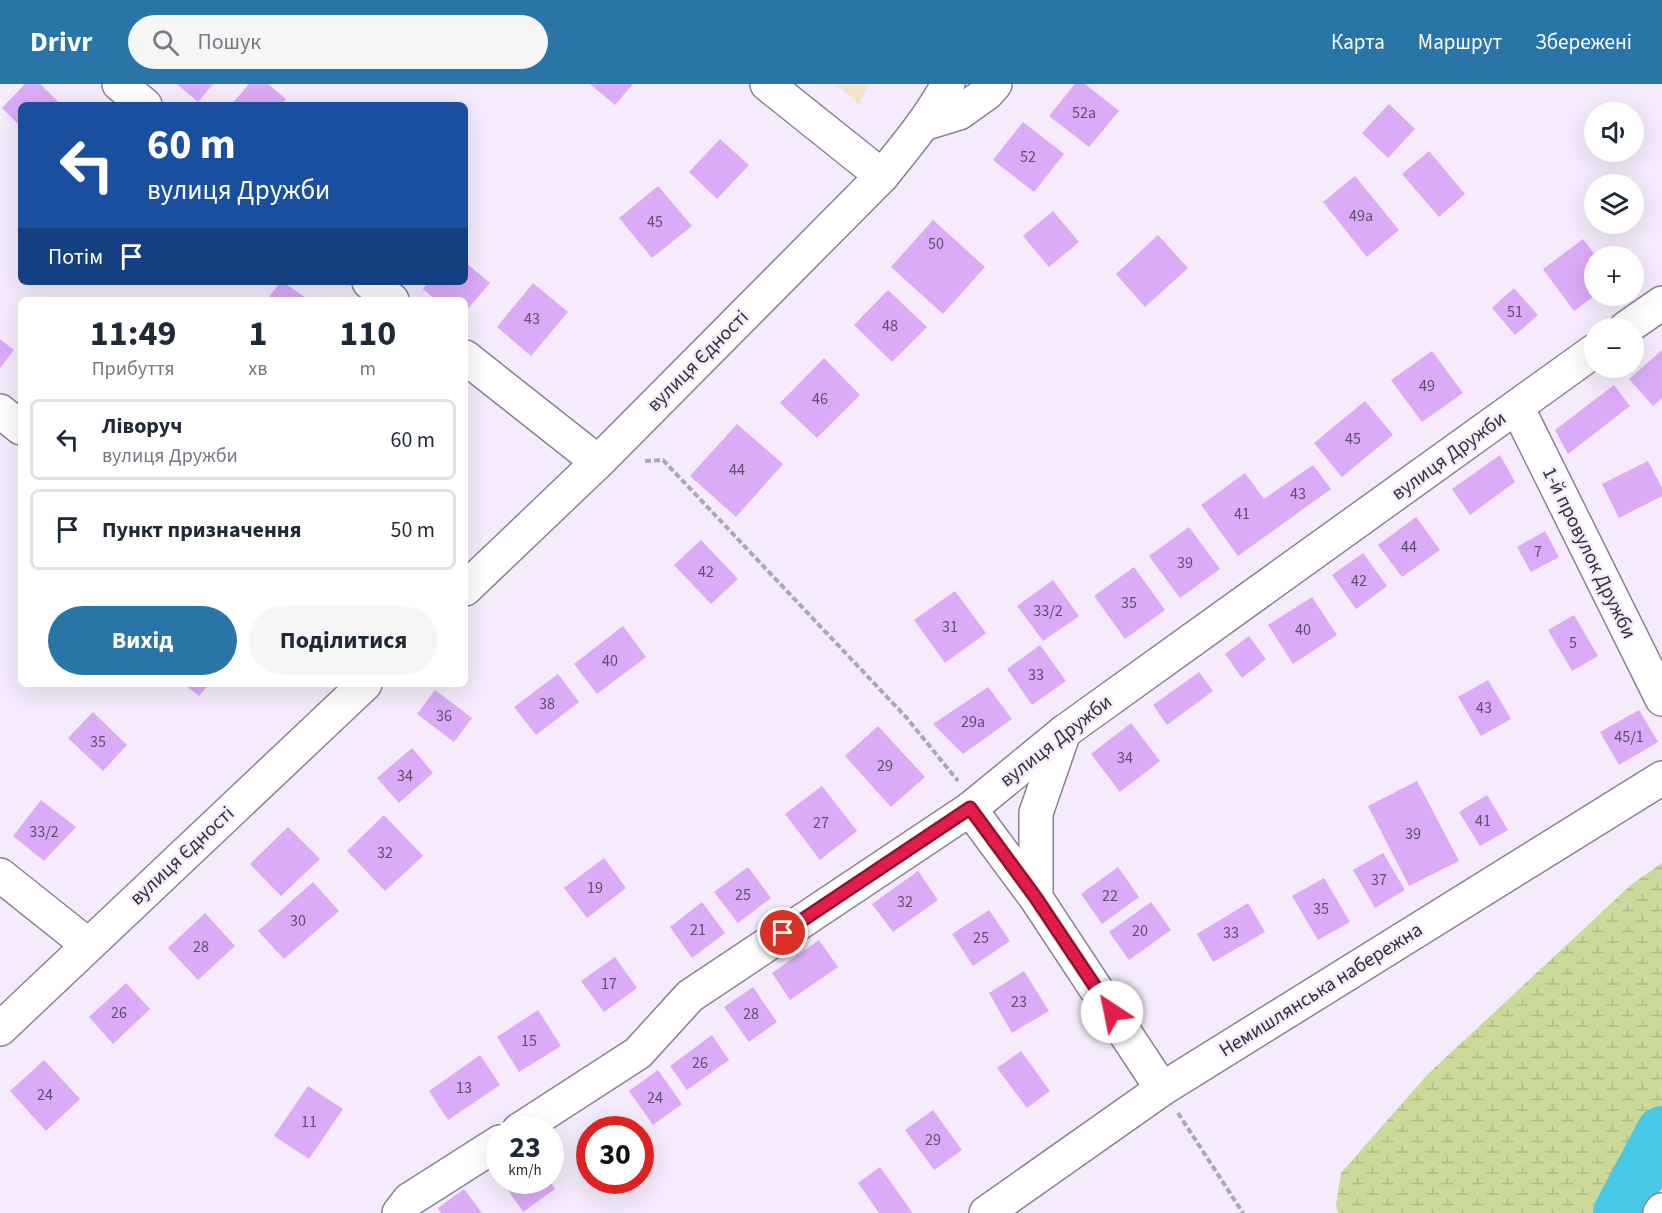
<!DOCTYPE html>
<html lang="uk">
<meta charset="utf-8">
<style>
:root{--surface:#fff;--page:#f6f6f7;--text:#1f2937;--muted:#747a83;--line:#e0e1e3;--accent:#2975a8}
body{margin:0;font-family:"Source Sans 3",sans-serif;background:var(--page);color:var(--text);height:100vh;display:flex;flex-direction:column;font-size:22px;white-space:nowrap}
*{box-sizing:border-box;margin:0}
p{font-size:20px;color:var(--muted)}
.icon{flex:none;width:33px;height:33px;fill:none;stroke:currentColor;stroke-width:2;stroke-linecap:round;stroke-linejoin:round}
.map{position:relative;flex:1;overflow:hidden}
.details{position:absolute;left:18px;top:213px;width:450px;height:390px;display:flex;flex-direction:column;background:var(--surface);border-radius:9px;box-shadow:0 6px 24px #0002}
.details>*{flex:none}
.guide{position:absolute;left:18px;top:18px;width:450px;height:183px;border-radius:9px;box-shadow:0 6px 24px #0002;background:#1a4fa0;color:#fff;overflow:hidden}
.controls{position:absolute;left:1584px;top:18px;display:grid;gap:12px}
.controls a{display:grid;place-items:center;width:60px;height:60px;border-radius:50%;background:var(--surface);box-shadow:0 6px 24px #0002;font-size:30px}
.speed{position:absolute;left:486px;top:1032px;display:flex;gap:12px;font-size:30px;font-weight:700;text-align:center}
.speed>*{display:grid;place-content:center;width:78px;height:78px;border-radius:50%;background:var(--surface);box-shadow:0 6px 24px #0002;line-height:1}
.speed small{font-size:15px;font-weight:400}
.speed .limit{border:9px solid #d22;background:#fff;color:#111}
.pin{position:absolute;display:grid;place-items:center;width:51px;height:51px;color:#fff;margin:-26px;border:3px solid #fff;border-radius:50%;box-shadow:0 2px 6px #0007}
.me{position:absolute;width:66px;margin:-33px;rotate:326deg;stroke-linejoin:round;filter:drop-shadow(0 0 4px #0008)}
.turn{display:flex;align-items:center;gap:21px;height:126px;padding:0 30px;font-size:27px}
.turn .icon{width:78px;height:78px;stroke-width:2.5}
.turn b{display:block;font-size:42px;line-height:51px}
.then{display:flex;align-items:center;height:57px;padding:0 30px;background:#0003;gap:12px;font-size:22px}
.eta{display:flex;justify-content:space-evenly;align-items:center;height:102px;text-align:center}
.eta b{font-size:36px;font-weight:700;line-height:42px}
.button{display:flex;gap:12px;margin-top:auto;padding:12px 30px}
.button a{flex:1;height:69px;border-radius:36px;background:var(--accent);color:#fff;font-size:24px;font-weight:700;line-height:69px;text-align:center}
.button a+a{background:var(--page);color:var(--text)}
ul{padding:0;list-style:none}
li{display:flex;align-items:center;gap:18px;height:81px;margin:0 12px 9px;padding:0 18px;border:3px solid var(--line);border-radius:9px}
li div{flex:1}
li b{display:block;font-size:22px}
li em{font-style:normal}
header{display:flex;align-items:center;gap:36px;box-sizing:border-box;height:84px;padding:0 30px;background:var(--accent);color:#fff}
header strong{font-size:28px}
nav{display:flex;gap:33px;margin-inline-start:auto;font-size:21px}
.search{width:420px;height:54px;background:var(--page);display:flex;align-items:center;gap:15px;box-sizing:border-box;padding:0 21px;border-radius:33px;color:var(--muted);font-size:22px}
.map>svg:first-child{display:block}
</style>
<header>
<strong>Drivr</strong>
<div class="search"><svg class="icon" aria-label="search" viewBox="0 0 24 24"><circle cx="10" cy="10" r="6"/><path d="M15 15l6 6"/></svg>Пошук</div>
<nav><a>Карта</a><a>Маршрут</a><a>Збережені</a></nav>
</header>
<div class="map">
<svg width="1662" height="1129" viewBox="0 0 1662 1129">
<defs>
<pattern id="wetland-marsh" width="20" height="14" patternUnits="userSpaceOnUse" patternTransform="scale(1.5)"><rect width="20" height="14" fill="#cbd99a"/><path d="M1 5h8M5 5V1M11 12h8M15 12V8" fill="none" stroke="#afbb85"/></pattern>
</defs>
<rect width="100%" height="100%" fill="#f5ebfc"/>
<polygon fill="#f2e3d0" points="836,0 869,0 859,20"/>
<polygon fill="url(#wetland-marsh)" points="1662,779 1662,1079 1633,1129 1338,1129 1336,1121 1341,1089 1427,991 1632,800"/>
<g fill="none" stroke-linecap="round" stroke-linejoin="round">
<polyline stroke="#48c8e7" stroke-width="52" points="1619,1129 1662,1048"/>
</g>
<g fill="#dbabf8">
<polygon points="25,0 40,0 62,21 21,21 21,43 2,24"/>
<polygon points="177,0 213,0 198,18"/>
<polygon points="249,0 268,0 286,15 282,21 231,21"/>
<polygon points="590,0 633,0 615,21"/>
<polygon points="1075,0 1085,0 1119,27 1089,63 1049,32"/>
<polygon points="1389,20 1415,45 1388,74 1362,49"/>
<polygon points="1023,38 1064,70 1034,108 993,76"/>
<polygon points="720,55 749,81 717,115 689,88"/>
<polygon points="1429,67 1465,110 1439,133 1402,90"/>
<polygon points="1355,92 1399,146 1367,173 1323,118"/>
<polygon points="658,102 692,142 652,174 619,134"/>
<polygon points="1053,127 1079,158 1049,183 1023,152"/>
<polygon points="933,136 985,183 943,230 891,183"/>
<polygon points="1158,151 1188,184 1145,223 1116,190"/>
<polygon points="1583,155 1596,172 1594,172 1594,212 1574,227 1543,185"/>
<polygon points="465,178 490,199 465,228 465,216 436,216 423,205 428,198 465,198"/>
<polygon points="280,198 283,198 309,216 267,216"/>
<polygon points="533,199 568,228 531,272 497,243"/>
<polygon points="1514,204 1538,231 1515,251 1492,224"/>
<polygon points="888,206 927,243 892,278 854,241"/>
<polygon points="0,255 14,266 0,284"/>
<polygon points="1662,266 1662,314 1653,322 1629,295"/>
<polygon points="1432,267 1463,309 1422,338 1391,296"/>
<polygon points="824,274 860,311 817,354 780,319"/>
<polygon points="1614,301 1630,322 1568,370 1555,346"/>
<polygon points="1365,317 1393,351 1342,393 1314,359"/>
<polygon points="737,340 783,380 736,433 690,392"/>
<polygon points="1500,371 1515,398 1470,431 1452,405"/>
<polygon points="1648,377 1662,404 1662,412 1619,434 1602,400"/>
<polygon points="1313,381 1331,405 1238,472 1201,421 1245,389 1264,415"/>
<polygon points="1416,433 1440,466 1402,493 1378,461"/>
<polygon points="1189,443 1220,485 1180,514 1149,472"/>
<polygon points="1545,447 1559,473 1531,488 1517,463"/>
<polygon points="701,456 738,495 711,520 674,481"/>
<polygon points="1363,469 1387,502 1356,525 1332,491"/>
<polygon points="1134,483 1165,526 1125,555 1094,512"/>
<polygon points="1053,496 1079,532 1043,557 1017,522"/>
<polygon points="955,507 986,549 945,579 914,536"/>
<polygon points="1312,513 1337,551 1293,580 1268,541"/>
<polygon points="1574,531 1598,572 1572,587 1548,546"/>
<polygon points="623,542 646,573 597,610 574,580"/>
<polygon points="1249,552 1266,575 1242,594 1225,570"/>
<polygon points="1040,561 1066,597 1032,621 1007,585"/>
<polygon points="1199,588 1213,607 1167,641 1153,621"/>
<polygon points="558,590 579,618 536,651 514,623"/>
<polygon points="1488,596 1511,635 1481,652 1458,613"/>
<polygon points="184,600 209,600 199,612"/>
<polygon points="988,603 1012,635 963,670 933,640"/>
<polygon points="435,606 472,634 454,658 417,630"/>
<polygon points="1639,626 1658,658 1619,681 1600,648"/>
<polygon points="93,628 127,661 103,687 68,654"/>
<polygon points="1131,639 1160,677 1120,708 1091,670"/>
<polygon points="878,642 925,693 891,723 845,672"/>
<polygon points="412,664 433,689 399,719 377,694"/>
<polygon points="1417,697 1459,777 1409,802 1368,722"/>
<polygon points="822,702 857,747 820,776 785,730"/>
<polygon points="1487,711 1508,746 1480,762 1459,728"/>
<polygon points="41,716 76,743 44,777 13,752"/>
<polygon points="384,731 423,772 385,807 347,767"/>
<polygon points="288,743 320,775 281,812 250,780"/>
<polygon points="1383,769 1405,806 1375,824 1353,786"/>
<polygon points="604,774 626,804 587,834 564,804"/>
<polygon points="748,783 771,814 738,839 714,808"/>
<polygon points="1118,783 1139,813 1102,840 1081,810"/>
<polygon points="918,787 938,816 893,848 872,820"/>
<polygon points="1324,794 1350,838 1318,856 1292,812"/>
<polygon points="313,798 339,827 284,875 258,847"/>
<polygon points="702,818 725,849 692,874 670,843"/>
<polygon points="1151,818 1171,846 1129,876 1109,848"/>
<polygon points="1248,819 1265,848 1213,878 1197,850"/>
<polygon points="989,826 1010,857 973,882 952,850"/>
<polygon points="205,829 235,862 198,896 168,864"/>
<polygon points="819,856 838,883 790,916 772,889"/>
<polygon points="615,873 637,904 604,928 581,897"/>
<polygon points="1024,887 1049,927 1012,949 989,909"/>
<polygon points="126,899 150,925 113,960 89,933"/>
<polygon points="753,903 777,938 749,958 724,923"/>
<polygon points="538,926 561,962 519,988 497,953"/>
<polygon points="712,951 729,976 687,1006 670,982"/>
<polygon points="1021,967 1050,1007 1027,1024 997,984"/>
<polygon points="480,971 500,1001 448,1036 429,1007"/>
<polygon points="44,976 80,1015 46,1047 10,1007"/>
<polygon points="658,986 682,1020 653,1041 629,1007"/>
<polygon points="308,1002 343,1025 309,1075 274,1052"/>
<polygon points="933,1026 962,1066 934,1086 905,1046"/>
<polygon points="880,1083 912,1128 911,1129 879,1129 858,1099"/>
<polygon points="501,1096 549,1096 555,1105 523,1128"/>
<polygon points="464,1105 482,1129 441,1129 438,1124"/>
</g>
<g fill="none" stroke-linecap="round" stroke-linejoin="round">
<g stroke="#8d8195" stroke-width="36">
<g id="minor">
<polyline points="119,0 145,21"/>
<polyline points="767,0 882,92"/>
<polyline points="923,40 959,29 987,9 995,0"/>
<polyline points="369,198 392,216"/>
<polyline points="1626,244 1662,219"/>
<polyline points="465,273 598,378"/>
<polyline points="1517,323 1662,615"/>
<polyline points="0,327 21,344"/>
<polyline points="970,725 1036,814 1162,1005"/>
<polyline points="0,791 88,861"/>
<polyline points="1036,814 1036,729 1064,648"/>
<polyline points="519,1046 638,969 690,912 970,725 1064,648 1594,267"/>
<polyline points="399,1129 409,1116 500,1058"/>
<polyline points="986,1129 1162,1005 1662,694"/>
<polyline points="1660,1129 1662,1126"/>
</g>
</g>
<g stroke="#8d8195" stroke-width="36">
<g id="major">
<path d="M465,505L598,378L882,92C906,62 930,34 948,0"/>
<polyline points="0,945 365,600"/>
</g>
</g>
<g stroke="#aea6b4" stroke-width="4" stroke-dasharray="6 3" stroke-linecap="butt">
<polyline points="645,377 663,376 906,633 958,697"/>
<polyline points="1178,1029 1243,1129"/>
</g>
<use href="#minor" stroke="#fff" stroke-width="33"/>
<use href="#major" stroke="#fff" stroke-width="33"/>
</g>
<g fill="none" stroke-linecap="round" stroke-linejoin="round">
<g stroke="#92132f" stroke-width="15">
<polyline id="route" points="783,849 970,724 1036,814 1112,928"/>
</g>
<use href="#route" stroke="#e11d48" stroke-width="10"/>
</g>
<g text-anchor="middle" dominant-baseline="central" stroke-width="5" stroke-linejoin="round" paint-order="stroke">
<g font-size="16" fill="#5f506a">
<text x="1084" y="29">52а</text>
<text x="1028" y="73">52</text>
<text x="1361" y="132">49а</text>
<text x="655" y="138">45</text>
<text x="936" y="160">50</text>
<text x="1515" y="228">51</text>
<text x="532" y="235">43</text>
<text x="890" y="242">48</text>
<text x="1427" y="302">49</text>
<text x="820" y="315">46</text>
<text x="1353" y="355">45</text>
<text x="737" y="386">44</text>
<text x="1298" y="410">43</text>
<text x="1242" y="430">41</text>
<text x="1409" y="463">44</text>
<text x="1538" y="468">7</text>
<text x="1185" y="479">39</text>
<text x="706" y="488">42</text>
<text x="1359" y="497">42</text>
<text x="1129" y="519">35</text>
<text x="1048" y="527">33/2</text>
<text x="950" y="543">31</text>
<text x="1303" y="546">40</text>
<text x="1573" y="559">5</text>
<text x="610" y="577">40</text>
<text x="1036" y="591">33</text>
<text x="547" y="620">38</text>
<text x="1484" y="624">43</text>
<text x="444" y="632">36</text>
<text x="973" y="638">29а</text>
<text x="1629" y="653">45/1</text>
<text x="98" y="658">35</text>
<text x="1125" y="674">34</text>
<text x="885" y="682">29</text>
<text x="405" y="692">34</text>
<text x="1483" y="737">41</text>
<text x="821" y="739">27</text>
<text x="44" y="748">33/2</text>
<text x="1413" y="750">39</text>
<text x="385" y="769">32</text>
<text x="1379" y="796">37</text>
<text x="595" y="804">19</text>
<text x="743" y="811">25</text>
<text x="1110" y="812">22</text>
<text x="905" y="818">32</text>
<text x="1321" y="825">35</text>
<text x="298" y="837">30</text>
<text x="698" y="846">21</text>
<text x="1140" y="847">20</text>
<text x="1231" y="849">33</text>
<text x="981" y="854">25</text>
<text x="201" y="863">28</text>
<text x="609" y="900">17</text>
<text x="1019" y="918">23</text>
<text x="119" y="929">26</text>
<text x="751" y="930">28</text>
<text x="529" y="957">15</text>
<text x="700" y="979">26</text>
<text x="464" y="1004">13</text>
<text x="45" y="1011">24</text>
<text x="655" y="1014">24</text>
<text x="309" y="1038">11</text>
<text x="933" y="1056">29</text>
</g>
<g font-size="20" fill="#36313a" stroke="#f5ebfc">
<text transform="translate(698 277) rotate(-45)">вулиця Єдності</text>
<text transform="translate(1449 372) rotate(-36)">вулиця Дружби</text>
<text transform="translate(1589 469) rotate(64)">1-й провулок Дружби</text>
<text transform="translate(1056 657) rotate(-38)">вулиця Дружби</text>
<text transform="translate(182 772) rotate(-43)">вулиця Єдності</text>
<text transform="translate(1321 906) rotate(-32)">Немишлянська набережна</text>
</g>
</g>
</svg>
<div class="controls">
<a><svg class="icon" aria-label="sound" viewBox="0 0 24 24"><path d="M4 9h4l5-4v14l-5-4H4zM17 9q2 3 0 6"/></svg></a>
<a><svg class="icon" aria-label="layers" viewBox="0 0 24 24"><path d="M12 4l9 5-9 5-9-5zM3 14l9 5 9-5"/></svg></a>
<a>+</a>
<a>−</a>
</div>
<div class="speed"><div>23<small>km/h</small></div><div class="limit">30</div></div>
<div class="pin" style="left:783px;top:849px;background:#d93025"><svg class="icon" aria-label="arrive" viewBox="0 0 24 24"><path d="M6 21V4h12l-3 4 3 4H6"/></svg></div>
<svg class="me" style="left:1112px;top:928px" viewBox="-20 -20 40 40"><circle r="19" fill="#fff"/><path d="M0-13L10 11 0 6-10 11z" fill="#e11d48"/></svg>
<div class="guide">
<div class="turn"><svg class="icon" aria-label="left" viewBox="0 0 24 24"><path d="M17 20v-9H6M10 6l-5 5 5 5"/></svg><div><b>60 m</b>вулиця Дружби</div></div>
<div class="then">Потім<svg class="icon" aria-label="arrive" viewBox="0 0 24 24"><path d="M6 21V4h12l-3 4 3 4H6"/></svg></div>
</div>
<section class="details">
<div class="eta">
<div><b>11:49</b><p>Прибуття</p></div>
<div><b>1</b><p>хв</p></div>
<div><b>110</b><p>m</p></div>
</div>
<ul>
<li><svg class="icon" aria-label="left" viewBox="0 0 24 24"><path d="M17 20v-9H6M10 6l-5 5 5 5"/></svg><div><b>Ліворуч</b><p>вулиця Дружби</p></div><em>60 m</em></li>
<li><svg class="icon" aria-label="arrive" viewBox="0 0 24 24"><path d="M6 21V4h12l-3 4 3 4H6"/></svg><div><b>Пункт призначення</b></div><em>50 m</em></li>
</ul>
<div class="button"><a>Вихід</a><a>Поділитися</a></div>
</section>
</div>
